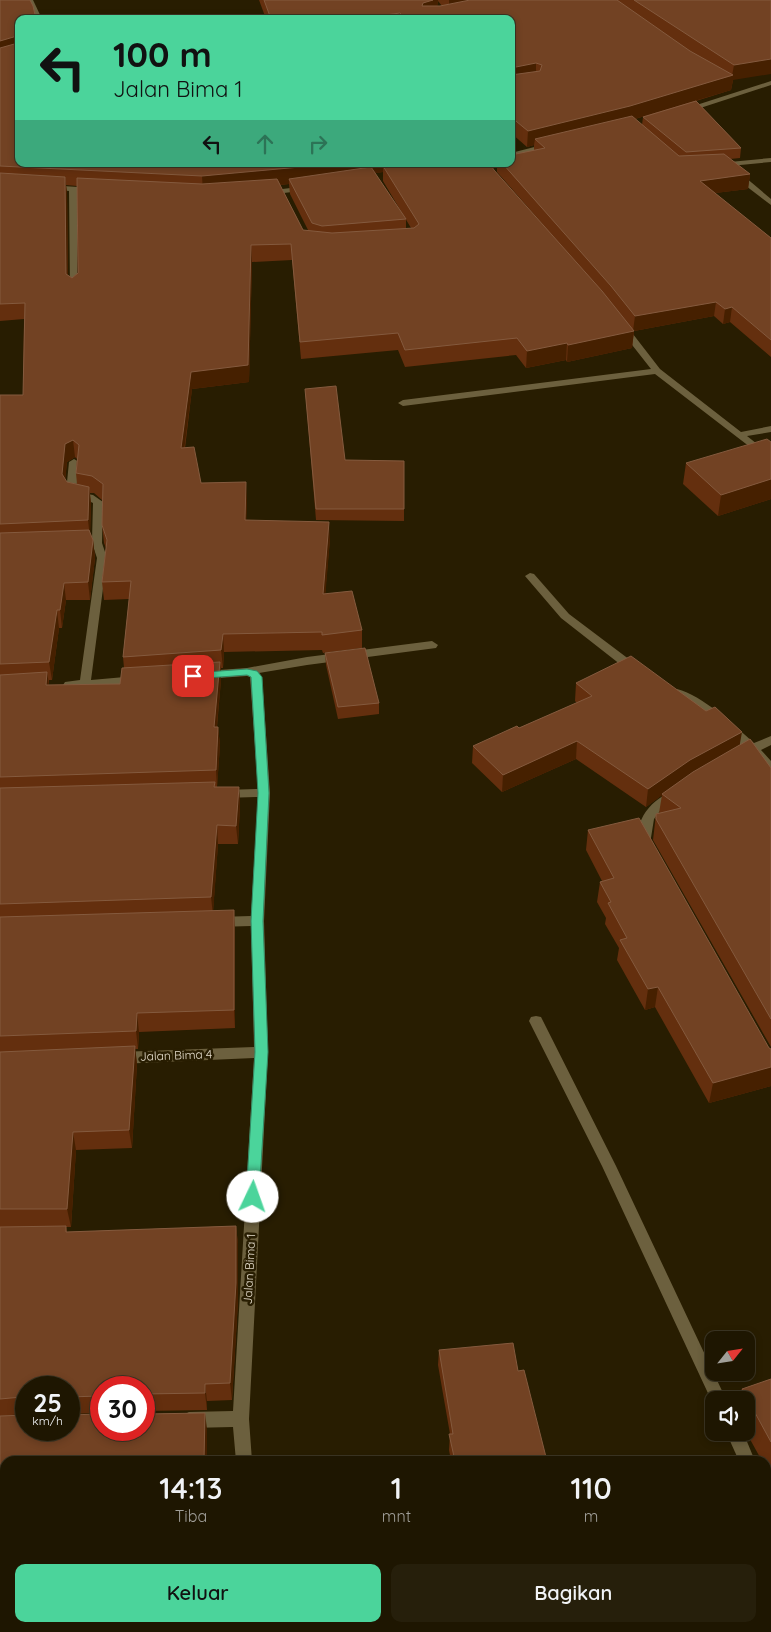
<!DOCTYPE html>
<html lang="id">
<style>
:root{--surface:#1e1601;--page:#261f0b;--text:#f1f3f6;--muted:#a19f99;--line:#3c3523;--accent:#4bd49b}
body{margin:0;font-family:Quicksand,sans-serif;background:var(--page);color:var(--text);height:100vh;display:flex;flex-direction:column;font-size:19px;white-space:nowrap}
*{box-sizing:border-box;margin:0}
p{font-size:16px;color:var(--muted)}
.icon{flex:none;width:28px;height:28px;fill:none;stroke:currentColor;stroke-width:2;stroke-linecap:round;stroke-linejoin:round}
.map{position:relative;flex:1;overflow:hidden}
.drawer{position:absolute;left:0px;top:1456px;width:771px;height:176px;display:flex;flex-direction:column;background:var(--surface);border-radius:15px 15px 0 0;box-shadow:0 2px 8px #0003,0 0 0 1px var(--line)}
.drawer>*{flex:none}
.banner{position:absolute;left:15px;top:15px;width:500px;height:152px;border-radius:10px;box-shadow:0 2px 8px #0003,0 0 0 1px var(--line);background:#4bd49b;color:#111;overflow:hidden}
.needle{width:32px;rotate:60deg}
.controls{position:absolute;left:705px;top:1331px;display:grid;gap:10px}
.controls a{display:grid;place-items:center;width:50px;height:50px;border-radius:10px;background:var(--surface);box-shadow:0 2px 8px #0003,0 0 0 1px var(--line);font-size:25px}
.speed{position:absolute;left:15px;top:1376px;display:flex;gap:10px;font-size:25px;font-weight:700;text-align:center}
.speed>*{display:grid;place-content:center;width:65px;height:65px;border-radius:50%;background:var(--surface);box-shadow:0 2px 8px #0003,0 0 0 1px var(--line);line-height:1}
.speed small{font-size:12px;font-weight:400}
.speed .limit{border:8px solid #d22;background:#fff;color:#111}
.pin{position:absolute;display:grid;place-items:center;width:42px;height:42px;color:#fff;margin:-21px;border-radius:10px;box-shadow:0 2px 8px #0006}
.me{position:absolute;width:55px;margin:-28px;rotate:3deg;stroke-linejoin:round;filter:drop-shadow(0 0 4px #0008)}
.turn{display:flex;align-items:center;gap:18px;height:105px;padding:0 15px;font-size:22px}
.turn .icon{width:65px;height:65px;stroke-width:2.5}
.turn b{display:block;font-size:35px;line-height:42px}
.lanes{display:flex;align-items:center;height:48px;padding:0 15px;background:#0003;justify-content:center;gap:25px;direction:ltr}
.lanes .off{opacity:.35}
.eta{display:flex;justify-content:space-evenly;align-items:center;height:85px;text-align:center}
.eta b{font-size:30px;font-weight:600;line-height:35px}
.cta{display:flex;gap:10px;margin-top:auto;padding:10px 15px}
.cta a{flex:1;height:58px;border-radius:10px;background:var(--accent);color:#111;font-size:20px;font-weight:600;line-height:58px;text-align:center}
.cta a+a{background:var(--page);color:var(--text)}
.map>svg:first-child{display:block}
</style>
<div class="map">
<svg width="771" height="1632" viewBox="0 0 771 1632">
<rect width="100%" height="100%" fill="#281d01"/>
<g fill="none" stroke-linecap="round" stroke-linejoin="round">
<g fill="#6c603e" fill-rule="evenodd">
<polygon points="27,0 33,0 42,19 35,19"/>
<polygon points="771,81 771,85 688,112 681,110"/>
<polygon points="550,143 554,145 553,147 511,157 511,153"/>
<polygon points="771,158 771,162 719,167 715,165 719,163"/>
<polygon points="733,172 739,172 771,199 771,205 733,176"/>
<polygon points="47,185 94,188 98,190 94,192 77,191 77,292 70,290 69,191 47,189"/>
<polygon points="306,186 309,186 309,190 267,195 263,193 267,191"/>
<polygon points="623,324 626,325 660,369 741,432 771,426 771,432 747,436 771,455 771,463 655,374 403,406 398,403 403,400 651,369 618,327"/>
<polygon points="74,459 79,462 76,492 93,495 103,502 102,543 107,558 91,680 136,676 140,677 142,680 140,683 69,689 63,685 65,682 80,680 97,558 93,546 78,546 73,543 78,540 92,540 93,503 87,500 70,498 66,492 69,462"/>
<polygon points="530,573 534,574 569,614 638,666 640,669 638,672 630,672 561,618 525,576"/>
<polygon points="432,641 438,645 436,648 307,665 259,673 262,677 270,793 264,921 268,1052 249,1419 252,1461 236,1461 233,1427 189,1428 183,1425 181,1420 183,1415 189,1412 233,1411 254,1058 119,1064 114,1062 112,1058 114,1054 119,1052 254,1047 251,926 217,927 212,925 210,922 212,919 217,917 251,916 258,797 224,798 218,794 224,790 258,789 250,677 247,676 204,679 198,675 204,671 247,668 307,657"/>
<path d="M677,689C703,696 734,725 754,743L771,736V745L761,750L771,761V772L767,771L751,755L740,759L736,758L734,755L744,748L711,720L673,696L671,693Z"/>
<path d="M674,791L680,795L660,811L654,819L650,844H642C630,822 654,797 674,791Z"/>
<polygon points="536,1016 541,1017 543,1021 616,1166 724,1395 726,1400 714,1400 714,1406 602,1166 529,1021 531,1017"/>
<polygon points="726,1432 743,1432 755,1461 739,1461"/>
<polygon points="766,1494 771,1496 771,1520 766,1518"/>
<polygon points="230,1628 252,1628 250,1632 228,1632"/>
<polygon points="595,1628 615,1628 617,1632 597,1632"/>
</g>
</g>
<g fill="#642f0e" fill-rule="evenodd">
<path d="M0,0H30L19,164L449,165L494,170L546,228L497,172V164H511L534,150V145L527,147L511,133V19H266L259,0H771L733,80L731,90L696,101L741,148L740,158L730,159L750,174L748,189L715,193L771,238V357L730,322L723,324L714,316L634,331L632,348L567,362L566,360L526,368L516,355L405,367L398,350L301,359L292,260L252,262L249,382L192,389L185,448L201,483L247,499L246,520L330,539L325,594L362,630V648L323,653L322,650L224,652L223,668H221V680L217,727H218L220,745L217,787H239L240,806L238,844H218L213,911L235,928V1028L139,1032L138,1049H135L137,1064L132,1148L76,1150L71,1227H66L67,1232L236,1226L238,1244V1301L232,1400L207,1401V1410L144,1411V1388L101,1430L207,1429V1461H5V1618L0,1619V1416L24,1415V1414L0,1416V395H23L24,319L0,321ZM438,1L442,6H437ZM652,114L643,117L642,125L635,119ZM383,172V181L411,228H406V219L375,173ZM289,184L290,194L308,230H303L280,185ZM66,185L77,186L78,273L72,278L68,275L67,193ZM75,457L77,459L76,473L77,484L67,482L65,480L67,462ZM90,493H94L102,500V525L104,543L106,548L102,582L104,600L129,599L123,657L124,668L120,684L49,685V680H52L59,628H62L66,600H90L95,558L93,540L90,533L91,504ZM26,1388H69V1414L99,1413V1414L26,1430Z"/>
<polygon points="305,389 345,460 404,461 404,521 316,520"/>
<polygon points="771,442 771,499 718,516 683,484 686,463"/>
<polygon points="325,653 379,703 379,714 338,719 326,665"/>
<polygon points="576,683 740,745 771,768 771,1047 653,840 656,814 659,813 662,795 646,807 576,759 502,792 472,763 473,746 519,728 577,703 575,701"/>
<polygon points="588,830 769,1048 771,1049 771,1086 709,1103 655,1007 645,1010 617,960 619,948 605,924 606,918 597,902 600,882 602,881 586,850"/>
<polygon points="439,1350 518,1371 547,1461 451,1461 449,1450 450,1434 438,1365"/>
<polygon points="771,1379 771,1478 766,1470 766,1461 762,1461 746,1432 746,1400 739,1400 742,1389"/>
<polygon points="637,1628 762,1628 750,1632 639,1632"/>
</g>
<g fill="#462000">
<polygon points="433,0 438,0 437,13 422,6 423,3"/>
<polygon points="449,0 509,0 449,11"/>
<polygon points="400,13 400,19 357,19"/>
<polygon points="17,36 19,51 0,56 0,41"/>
<polygon points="771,59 771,74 733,80 731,90 628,121 535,139 534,145 527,147 528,131 732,76 734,65"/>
<polygon points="536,63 536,78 511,83 511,68"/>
<polygon points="333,164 435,164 383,166 383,172 325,181 289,179 289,184 203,192 202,176"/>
<polygon points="750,174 748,189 699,195 700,181"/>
<polygon points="65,177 67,193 68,290 66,274"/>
<polygon points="251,245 252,262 249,382 192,389 182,466 181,448 191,372"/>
<polygon points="716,302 714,316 634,331 632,348 567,362 568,345 633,331 635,316"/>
<polygon points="732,307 730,322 723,324 725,309"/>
<polygon points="567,343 566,360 526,368 527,351"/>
<polygon points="73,440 75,457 67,462 64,492 62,474 65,444"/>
<polygon points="771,479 771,499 718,516 721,495"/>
<polygon points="246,482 247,499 246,538 245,520"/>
<polygon points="89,487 91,504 90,538 88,520"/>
<polygon points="329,522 330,539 324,612 323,594"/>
<polygon points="93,540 95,558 90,600 88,582"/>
<polygon points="64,583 66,600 62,628 60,610"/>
<polygon points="57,610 59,628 52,680 49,662"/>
<polygon points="223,634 224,652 223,668 221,650"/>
<polygon points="220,662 221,680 215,745 214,727"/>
<polygon points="47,672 50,691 46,685"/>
<polygon points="218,727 220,745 217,788 216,770"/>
<polygon points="742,732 739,749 687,777 646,807 648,789 690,760"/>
<polygon points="577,741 576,759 502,792 503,775"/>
<polygon points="239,787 240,806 238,844 236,826"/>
<polygon points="217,825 218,844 213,915 211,897"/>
<polygon points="234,910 235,928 235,1028 234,1010"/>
<polygon points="658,987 655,1007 645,1010 648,989"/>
<polygon points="137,1013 139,1032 138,1049 136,1031"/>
<polygon points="135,1046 137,1064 132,1148 129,1130"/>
<polygon points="771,1061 771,1086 709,1103 713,1083"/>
<polygon points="73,1132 76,1150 71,1227 67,1209"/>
<polygon points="236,1226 238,1244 238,1301 232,1400 230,1383"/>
<polygon points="205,1384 207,1401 207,1410 205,1393"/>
<polygon points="205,1413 207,1429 207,1461 204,1461"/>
<polygon points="771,1605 771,1624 766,1626 766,1606"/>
<polygon points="710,1628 762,1628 750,1632 699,1632"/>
</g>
<g fill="#724223" stroke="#845a3e">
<polygon points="0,0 30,0 33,6 36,19 19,19 19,38 17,36 0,41"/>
<polygon points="264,0 433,0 423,3 422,6 440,6 470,0 617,0 690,51 733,75 630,106 528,131 511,117 511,75 540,71 542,65 536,63 511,68 511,69 511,19 406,19 400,13 357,19 271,19"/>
<polygon points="634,0 771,0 771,59 734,65"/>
<polygon points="19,40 19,164 333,164 202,176 0,166 0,48 18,43"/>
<polygon points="696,101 741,148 686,152 643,117"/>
<polygon points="632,116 679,156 724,154 750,174 700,181 771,238 771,340 732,307 725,309 716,302 635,316 611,286 503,164 511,164 511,155 545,148 535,139"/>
<polygon points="393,164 448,164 449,165 456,164 490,164 494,170 602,291 634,331 568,345 567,343 527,351 517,338 405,350 398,333 300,342 291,244 251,245 248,365 191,372 181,448 194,447 201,483 246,482 245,520 329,522 323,594 352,591 362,630 322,635 322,632 223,634 221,650 123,657 131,581 102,582 107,540 102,525 103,484 92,476 76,473 79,445 73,440 65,444 62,474 67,482 89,487 88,520 0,524 0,395 23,395 25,303 0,304 0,173 65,177 66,274 72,278 78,273 77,178 202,184 277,179 303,230 332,233 414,228 419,224 383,166"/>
<polygon points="371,167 406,219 322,226 312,223 289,179"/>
<polygon points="336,386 345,460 404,461 404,509 316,509 305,389"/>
<polygon points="767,439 771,442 771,479 721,495 686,463"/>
<polygon points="89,530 93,540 88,582 64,583 60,610 57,610 49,662 0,664 0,533"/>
<polygon points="365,648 379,703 338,707 325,653"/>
<polygon points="631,656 706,711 715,707 742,732 690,760 648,789 577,741 503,775 473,746 517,726 519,728 592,696 576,683"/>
<polygon points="220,662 214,727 218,727 216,770 0,777 0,675 47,672 46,685 120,684 122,668"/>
<polygon points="750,739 771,768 771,1019 656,819 656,814 681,808 662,794 693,772"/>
<polygon points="215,782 214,787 239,787 236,826 217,825 211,897 0,904 0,788"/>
<polygon points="639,818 769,1048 771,1049 771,1067 713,1083 658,987 648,989 620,940 627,938 608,903 611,902 600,882 614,878 588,830"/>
<polygon points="234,910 234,1010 137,1013 136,1031 0,1036 0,917"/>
<polygon points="135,1046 129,1130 73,1132 67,1209 0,1209 0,1052"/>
<polygon points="66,1226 66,1232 236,1226 236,1283 230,1383 205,1384 205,1393 144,1394 144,1388 101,1388 101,1430 144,1430 144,1414 205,1413 204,1461 5,1461 5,1602 0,1603 0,1416 26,1415 26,1413 26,1430 69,1430 69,1415 99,1414 99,1396 69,1397 69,1388 26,1388 26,1412 23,1411 22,1397 0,1399 0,1227"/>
<polygon points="513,1343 518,1371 524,1370 547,1461 455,1461 449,1434 453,1434 439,1350"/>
<polygon points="771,1379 771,1442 742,1389"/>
<polygon points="771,1526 771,1605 766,1606 766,1528"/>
<polygon points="652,1628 711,1628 699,1632 654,1632"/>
</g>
<polygon fill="#4bd49b" stroke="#318a65" points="247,669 257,671 262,677 269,793 263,921 268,1052 259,1197 257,1201 248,1201 246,1197 255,1052 251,921 258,793 251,677 247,675 193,679 187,676 193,673"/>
<g text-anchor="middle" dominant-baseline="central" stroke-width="5" stroke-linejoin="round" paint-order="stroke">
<g font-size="12" fill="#e5ddcd" stroke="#281d01">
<text transform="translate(176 1055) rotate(-2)">Jalan Bima 4</text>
<text transform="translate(249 1269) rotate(-87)">Jalan Bima 1</text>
</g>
</g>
</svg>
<div class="controls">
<a><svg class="needle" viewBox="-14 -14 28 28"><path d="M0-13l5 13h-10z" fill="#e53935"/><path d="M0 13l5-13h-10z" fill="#a19f99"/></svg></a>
<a><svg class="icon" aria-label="sound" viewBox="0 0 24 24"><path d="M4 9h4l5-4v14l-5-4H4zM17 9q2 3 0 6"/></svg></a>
</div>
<div class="speed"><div>25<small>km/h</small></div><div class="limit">30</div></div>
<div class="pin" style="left:193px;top:676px;background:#d93025"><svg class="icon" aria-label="arrive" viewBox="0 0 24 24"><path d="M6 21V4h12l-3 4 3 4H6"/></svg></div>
<svg class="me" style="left:253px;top:1197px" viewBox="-20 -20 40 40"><circle r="19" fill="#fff"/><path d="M0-13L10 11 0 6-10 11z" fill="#4bd49b"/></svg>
<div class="banner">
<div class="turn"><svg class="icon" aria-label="left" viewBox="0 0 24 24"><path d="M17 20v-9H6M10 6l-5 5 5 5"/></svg><div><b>100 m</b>Jalan Bima 1</div></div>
<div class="lanes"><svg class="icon" aria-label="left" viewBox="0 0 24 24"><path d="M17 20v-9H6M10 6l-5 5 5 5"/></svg><svg class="icon off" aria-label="ahead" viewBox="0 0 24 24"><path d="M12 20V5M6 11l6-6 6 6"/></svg><svg class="icon off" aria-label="right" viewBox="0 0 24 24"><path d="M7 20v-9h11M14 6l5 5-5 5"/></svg></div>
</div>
<section class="drawer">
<div class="eta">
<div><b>14:13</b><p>Tiba</p></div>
<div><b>1</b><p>mnt</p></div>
<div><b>110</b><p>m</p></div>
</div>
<div class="cta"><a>Keluar</a><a>Bagikan</a></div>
</section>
</div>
